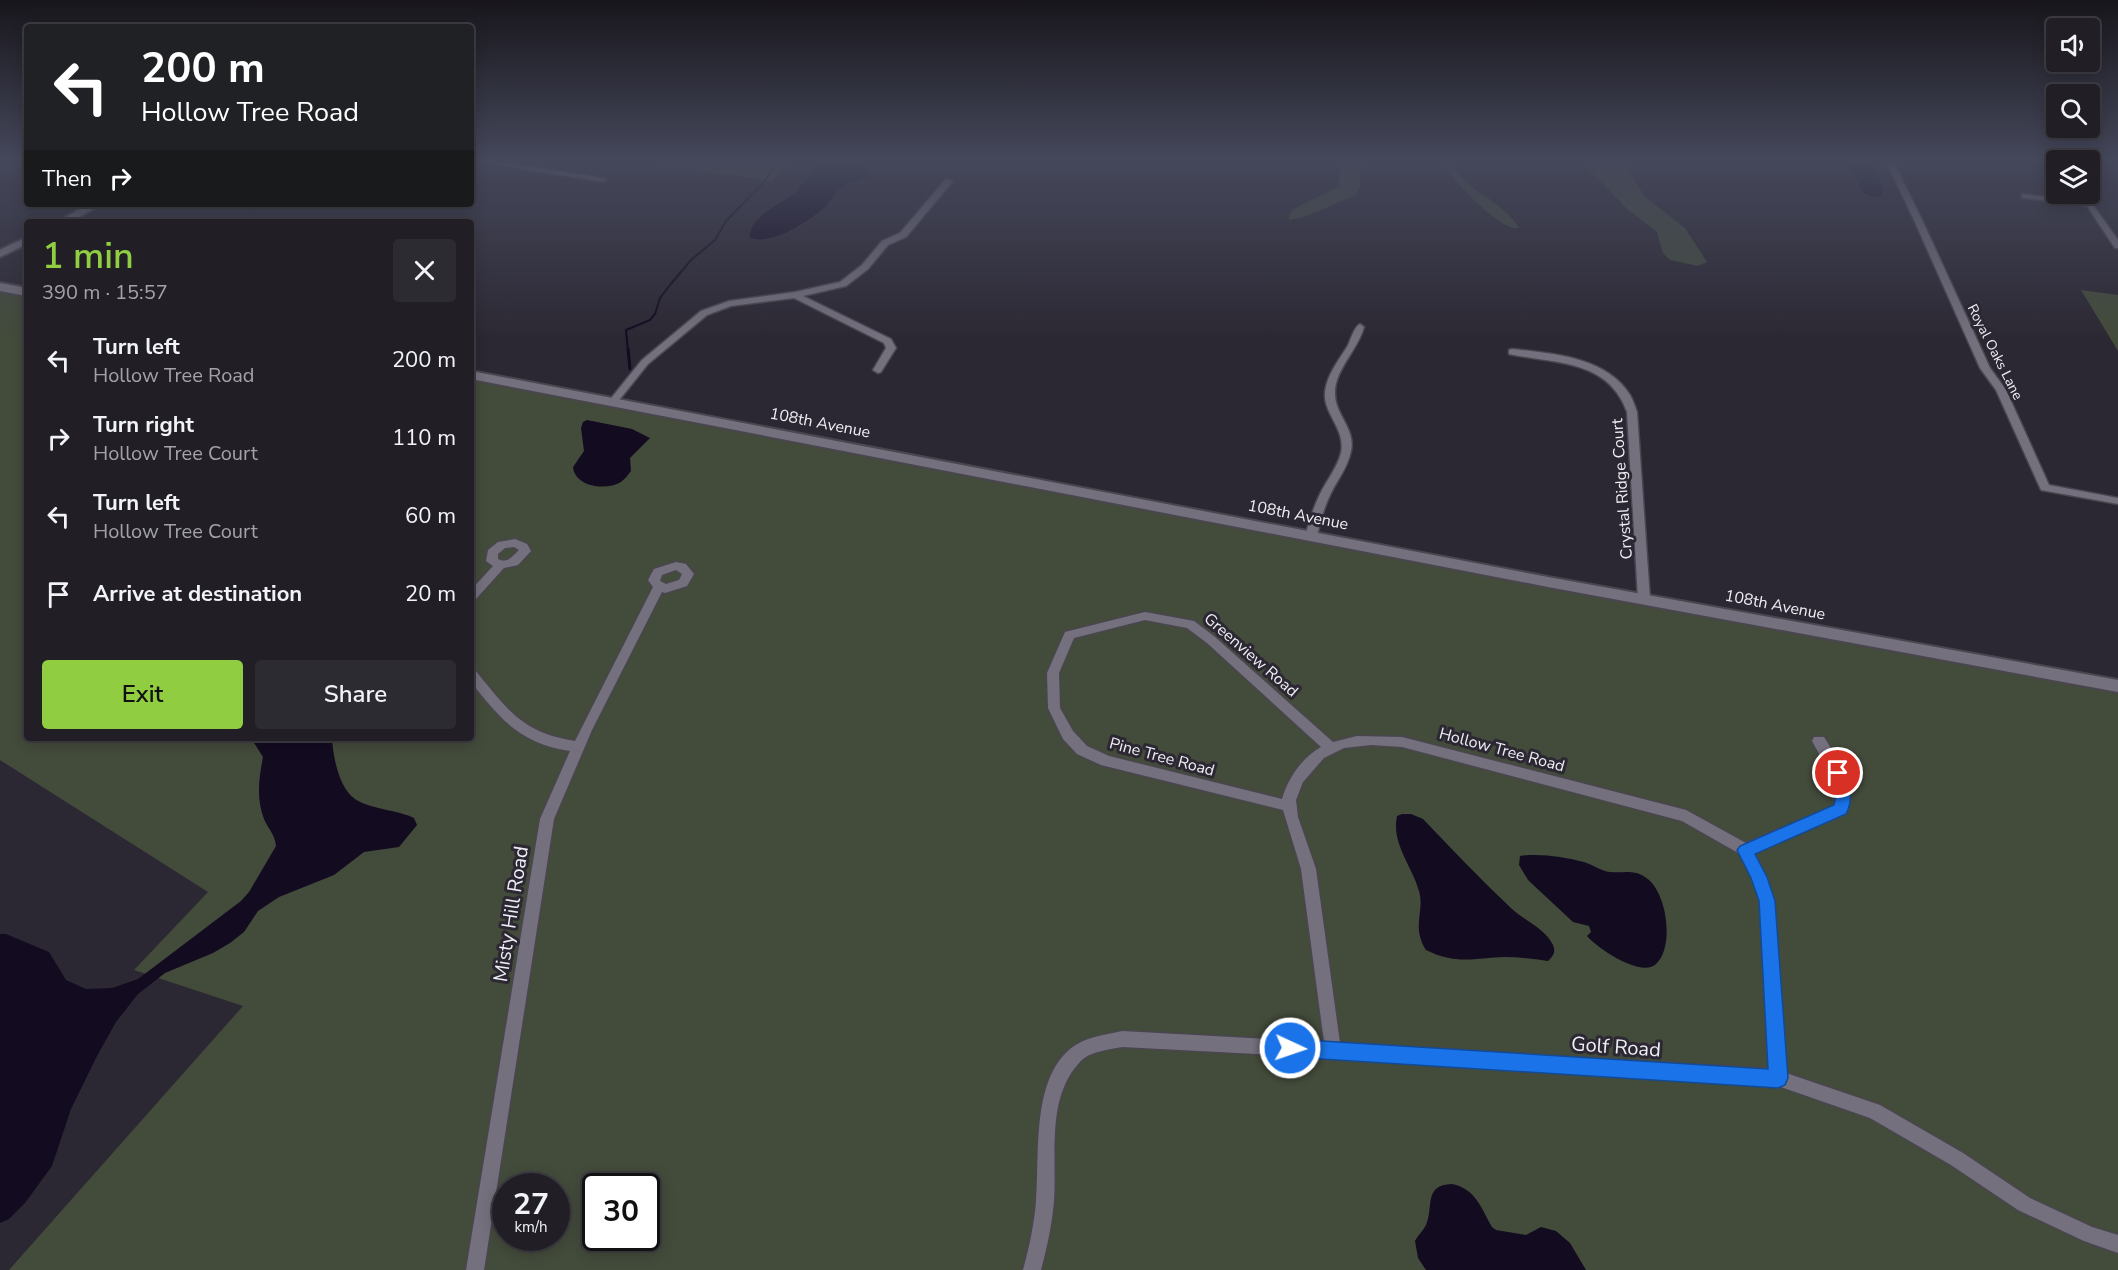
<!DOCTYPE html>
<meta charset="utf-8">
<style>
:root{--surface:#211e26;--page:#2d2b32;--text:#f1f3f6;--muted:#a2a2a7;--line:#3e3c43;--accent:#90cd41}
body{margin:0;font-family:"Nunito Sans",sans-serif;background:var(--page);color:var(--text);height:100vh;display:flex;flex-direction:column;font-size:22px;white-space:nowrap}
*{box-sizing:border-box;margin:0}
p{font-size:20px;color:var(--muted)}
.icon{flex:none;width:33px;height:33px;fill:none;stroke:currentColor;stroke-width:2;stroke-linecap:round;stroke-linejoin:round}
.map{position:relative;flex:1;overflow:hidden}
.side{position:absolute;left:24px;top:219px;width:450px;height:522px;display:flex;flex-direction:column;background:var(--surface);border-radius:6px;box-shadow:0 3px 15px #0003,0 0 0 2px var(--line)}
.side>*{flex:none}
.hud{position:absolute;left:24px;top:24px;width:450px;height:183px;border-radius:6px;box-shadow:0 3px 15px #0003,0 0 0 2px var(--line);background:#202124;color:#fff;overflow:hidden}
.tools{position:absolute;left:2046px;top:18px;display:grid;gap:12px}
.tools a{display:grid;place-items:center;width:54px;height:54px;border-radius:6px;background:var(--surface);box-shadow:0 3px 15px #0003,0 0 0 2px var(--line);font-size:30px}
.speed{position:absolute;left:492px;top:1173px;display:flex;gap:12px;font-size:30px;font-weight:700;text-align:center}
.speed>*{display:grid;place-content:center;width:78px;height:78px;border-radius:50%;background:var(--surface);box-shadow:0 3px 15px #0003,0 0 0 2px var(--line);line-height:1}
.speed small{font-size:15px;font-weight:400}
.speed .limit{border:3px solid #111;border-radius:9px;background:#fff;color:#111}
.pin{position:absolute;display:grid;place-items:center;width:51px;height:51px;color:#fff;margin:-26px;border:3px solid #fff;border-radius:50%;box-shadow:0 2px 6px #0007}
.me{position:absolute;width:66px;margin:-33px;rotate:93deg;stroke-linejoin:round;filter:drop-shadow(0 0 4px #0008)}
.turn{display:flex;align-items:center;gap:21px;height:126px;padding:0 18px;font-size:27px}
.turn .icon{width:78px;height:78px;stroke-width:2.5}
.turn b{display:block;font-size:42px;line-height:51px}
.then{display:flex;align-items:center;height:57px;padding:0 18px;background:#0003;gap:12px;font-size:22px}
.round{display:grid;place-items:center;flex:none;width:63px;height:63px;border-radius:6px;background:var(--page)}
.headline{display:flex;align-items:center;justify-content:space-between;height:102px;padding:0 18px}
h1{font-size:36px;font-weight:600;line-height:45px;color:var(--accent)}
.button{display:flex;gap:12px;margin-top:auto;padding:12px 18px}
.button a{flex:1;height:69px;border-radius:6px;background:var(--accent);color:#111;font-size:24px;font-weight:600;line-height:69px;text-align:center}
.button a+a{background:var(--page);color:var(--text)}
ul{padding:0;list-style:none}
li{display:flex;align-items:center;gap:18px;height:78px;padding:0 18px}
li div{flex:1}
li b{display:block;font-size:22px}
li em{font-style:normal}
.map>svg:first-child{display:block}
</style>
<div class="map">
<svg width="2118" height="1270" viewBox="0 0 2118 1270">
<rect width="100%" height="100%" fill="#2c2833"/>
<g fill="#434b3b" fill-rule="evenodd">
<polygon points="660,161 792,161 772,181 660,165"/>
<polygon points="1341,161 1361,161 1360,188 1356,195 1304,217 1289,220 1289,214 1294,209 1339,186"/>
<path d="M1441,161H1450C1464,191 1503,200 1519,228C1500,232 1451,178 1441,161Z"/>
<polygon points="1581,161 1624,161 1644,196 1685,228 1707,262 1698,266 1670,260 1663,253 1657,232 1627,209"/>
<path d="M0,289L27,295V738H471V379L1092,497L2118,686V1270H9L243,1006L134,970L208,892L0,760ZM506,1186H556V1238H506ZM596,1186H646V1238H596Z"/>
<polygon points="2081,290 2118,295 2118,351"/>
</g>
<g fill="#130b20">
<polygon points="1848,161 1870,161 1882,185 1882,196 1874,197 1863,193"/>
<path d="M850,164L868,169L871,174C862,181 851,182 841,188C833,193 830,203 823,209C805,223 773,245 750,238C748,217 781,204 795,193C803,185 806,175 817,169C827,165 839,165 850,164Z"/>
<path d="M587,420L632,429L650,438L630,458L631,471C628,475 625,479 621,482C606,491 575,487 573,467L584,451L581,428L583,422Z"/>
<path d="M251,738H332C333,757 339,788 355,799C369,809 398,810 414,818L417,825L399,847L364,852L334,875L279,897L258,911L244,932L230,943L213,953L165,973L138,994L116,1022L97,1056L71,1109L52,1166L25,1203L9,1219L0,1223V934H6L49,952L66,980L86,989L112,988L138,979L241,901L249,892L276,846C275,834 268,829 264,819C256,798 259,778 263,757Z"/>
<path d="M1402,814H1411L1423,819C1452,849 1481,880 1512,909C1525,921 1545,928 1553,945C1556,952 1553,956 1548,961C1534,959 1519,957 1505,957C1474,958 1456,965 1426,950C1411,926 1425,912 1419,891C1412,866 1391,843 1397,816Z"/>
<path d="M1520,856C1539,853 1565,857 1584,862C1591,864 1598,869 1605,871C1618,875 1632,868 1645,877C1667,890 1675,947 1656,964C1641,978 1597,948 1587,936L1591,932L1589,926L1573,922L1528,880L1519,865Z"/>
<path d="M1452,1184C1476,1189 1481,1208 1492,1227L1496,1230L1526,1235L1541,1227L1556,1231L1570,1243L1586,1270H1426L1418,1258L1415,1241C1418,1235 1423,1231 1426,1225C1434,1207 1423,1185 1452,1184Z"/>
</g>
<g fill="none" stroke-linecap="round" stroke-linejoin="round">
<polyline stroke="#130b20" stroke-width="2" points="628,351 626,330 650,320 655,314 660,298 670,285 691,260 715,240 726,221 763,183 778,161"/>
<polyline stroke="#130b20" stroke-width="3" points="628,349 630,369"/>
<g stroke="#4a464f" stroke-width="3">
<g id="street">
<polygon points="475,161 494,161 603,178 607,180 603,182"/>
<polygon points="1886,161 1893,161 1923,222 1990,368 2006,390 2049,485 2118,498 2118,504 2041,490 1996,390 1980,368 1915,222"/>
<polygon points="946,179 953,181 906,237 888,245 868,269 846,286 803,296 891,339 896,348 881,372 878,373 873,370 886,348 884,343 794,298 731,306 707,315 648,364 616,404 610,404 608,402 642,360 701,311 729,301 795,292 840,282 862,265 882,241 900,233"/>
<polygon points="2022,194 2083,201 2078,194 2085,194 2118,240 2118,248 2115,248 2087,206 2025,198 2022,198"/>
<path d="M1360,324L1364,327C1358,350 1334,370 1335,394C1335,415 1356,429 1351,451C1348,467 1338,479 1331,493C1324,507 1320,522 1317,537L1311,541L1305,537C1309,522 1313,508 1320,494C1327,480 1337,468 1341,453C1346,429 1323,414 1325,392C1327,375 1338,361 1347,347C1351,340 1353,328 1360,324Z"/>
<path d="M1512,349C1551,353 1607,357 1630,395C1633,400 1635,406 1637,412L1650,599L1648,602L1644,603L1638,599L1627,412C1608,359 1555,364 1509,354V350Z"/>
<path d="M515,539L527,544L531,551L518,565L504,568L475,600L471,601V590L493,566L486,561L488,550L498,542ZM514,547L519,550C513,556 507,564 498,559V554L505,548Z"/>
<path d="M676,562L686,564L694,574L687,586L665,593L662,592L592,730L554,819L484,1270H466L540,819L570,751C520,743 501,720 471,682V668L475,670C507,709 522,733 575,741L653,587L648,580L654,569ZM676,570L682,574L679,580L666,584L660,581L662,575Z"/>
<path d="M1145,612L1194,621L1215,637L1333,742L1357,736L1402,737L1686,810L1746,843L1834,806C1837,780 1824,763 1812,741L1814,737H1824C1837,758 1858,787 1846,813L1754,853L1766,877L1774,901L1786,1073L1880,1105L1963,1153L2030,1198L2092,1227L2118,1235V1253L2084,1241L2018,1210L1951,1165L1870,1118L1778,1086L1333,1058L1122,1047C1108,1050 1089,1051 1079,1063C1046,1099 1057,1156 1054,1201C1052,1225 1047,1247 1041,1270H1023C1029,1248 1034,1225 1036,1202C1040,1156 1031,1082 1070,1049C1084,1037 1105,1035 1122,1031L1324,1042L1301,869L1283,810L1101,765L1077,754L1063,739L1048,708L1047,673L1065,632ZM1145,620L1187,628L1207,643L1321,747C1302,758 1288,778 1282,799L1109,756L1087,746L1073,731L1060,708L1059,673L1074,638ZM1371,745L1402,747L1682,821L1740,854L1752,878L1760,901L1769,1069L1340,1043L1316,869L1298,817L1296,800L1303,782L1324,758L1344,748Z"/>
</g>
</g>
<g stroke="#4a464f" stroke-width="4">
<g id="secondary">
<polygon points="89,204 102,204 70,222 57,222"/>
<polygon points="27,237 27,244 0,257 0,250"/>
<polygon points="0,283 27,288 27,296 0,291"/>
<polygon points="471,371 1548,577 2118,680 2118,692 1548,587 471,379"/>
</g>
</g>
<use href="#street" fill="#74707d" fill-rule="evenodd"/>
<use href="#secondary" fill="#74707d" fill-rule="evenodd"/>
</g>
<linearGradient id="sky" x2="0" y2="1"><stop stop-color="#18161c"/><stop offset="0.47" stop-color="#45485b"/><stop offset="1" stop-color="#45485b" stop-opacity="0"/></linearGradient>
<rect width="2118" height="339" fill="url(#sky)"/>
<path fill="#1a73e8" stroke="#114b97" stroke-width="1.5" d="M1838,767L1843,769C1850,783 1854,799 1846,814L1755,854L1767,877L1775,901L1788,1078L1785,1085L1778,1088L1290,1057L1283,1054L1280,1048L1283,1042L1290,1039L1768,1069L1759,901L1751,878L1737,850L1740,846L1834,805L1836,794L1830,773L1833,769Z"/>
<g text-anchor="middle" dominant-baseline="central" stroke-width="6" stroke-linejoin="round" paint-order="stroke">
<g font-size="14" fill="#f0eef5" stroke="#2c2833">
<text transform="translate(1995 352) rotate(63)">Royal Oaks Lane</text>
</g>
<g font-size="16" fill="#f0eef5" stroke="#2c2833">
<text transform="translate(820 423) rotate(11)">108th Avenue</text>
<text transform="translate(1622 489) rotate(-94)">Crystal Ridge Court</text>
<text transform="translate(1298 515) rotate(11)">108th Avenue</text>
<text transform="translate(1775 605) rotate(11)">108th Avenue</text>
<text transform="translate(1251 655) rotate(41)">Greenview Road</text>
<text transform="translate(1502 750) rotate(15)">Hollow Tree Road</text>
<text transform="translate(1162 757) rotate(15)">Pine Tree Road</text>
</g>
<g font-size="20" fill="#f0eef5" stroke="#2c2833">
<text transform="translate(511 914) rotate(-81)">Misty Hill Road</text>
<text transform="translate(1616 1047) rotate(4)">Golf Road</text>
</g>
</g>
</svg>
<div class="tools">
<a><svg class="icon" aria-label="sound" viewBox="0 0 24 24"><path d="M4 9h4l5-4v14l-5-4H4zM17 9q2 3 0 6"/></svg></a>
<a><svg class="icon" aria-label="search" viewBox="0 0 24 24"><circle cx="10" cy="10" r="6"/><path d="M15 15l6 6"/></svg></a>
<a><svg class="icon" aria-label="layers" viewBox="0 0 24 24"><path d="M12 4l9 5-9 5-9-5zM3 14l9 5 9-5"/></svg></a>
</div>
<div class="speed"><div>27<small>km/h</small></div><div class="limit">30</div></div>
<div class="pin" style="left:1838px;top:773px;background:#d93025"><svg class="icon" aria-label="arrive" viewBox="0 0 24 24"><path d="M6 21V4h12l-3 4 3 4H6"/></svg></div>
<svg class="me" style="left:1290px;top:1048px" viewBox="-20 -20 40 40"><circle r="17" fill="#1a73e8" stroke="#fff" stroke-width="3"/><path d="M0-11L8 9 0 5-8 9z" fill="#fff"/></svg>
<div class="hud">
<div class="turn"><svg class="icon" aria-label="left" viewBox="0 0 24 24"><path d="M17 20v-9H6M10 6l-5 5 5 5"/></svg><div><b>200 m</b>Hollow Tree Road</div></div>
<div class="then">Then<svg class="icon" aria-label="right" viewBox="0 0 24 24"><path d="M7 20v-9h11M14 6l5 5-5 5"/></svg></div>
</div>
<section class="side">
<div class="headline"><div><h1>1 min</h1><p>390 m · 15:57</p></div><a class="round"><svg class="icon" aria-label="close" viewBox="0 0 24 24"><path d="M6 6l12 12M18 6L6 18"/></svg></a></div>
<ul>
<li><svg class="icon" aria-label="left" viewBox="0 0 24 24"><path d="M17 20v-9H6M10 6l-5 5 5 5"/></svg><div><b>Turn left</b><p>Hollow Tree Road</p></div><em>200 m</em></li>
<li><svg class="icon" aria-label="right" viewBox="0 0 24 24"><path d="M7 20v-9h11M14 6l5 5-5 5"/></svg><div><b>Turn right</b><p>Hollow Tree Court</p></div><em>110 m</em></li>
<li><svg class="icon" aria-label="left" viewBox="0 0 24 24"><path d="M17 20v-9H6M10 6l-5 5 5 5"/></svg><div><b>Turn left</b><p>Hollow Tree Court</p></div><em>60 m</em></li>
<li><svg class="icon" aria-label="arrive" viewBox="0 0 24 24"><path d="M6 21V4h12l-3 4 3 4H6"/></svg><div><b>Arrive at destination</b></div><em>20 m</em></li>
</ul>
<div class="button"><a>Exit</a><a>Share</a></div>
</section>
</div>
